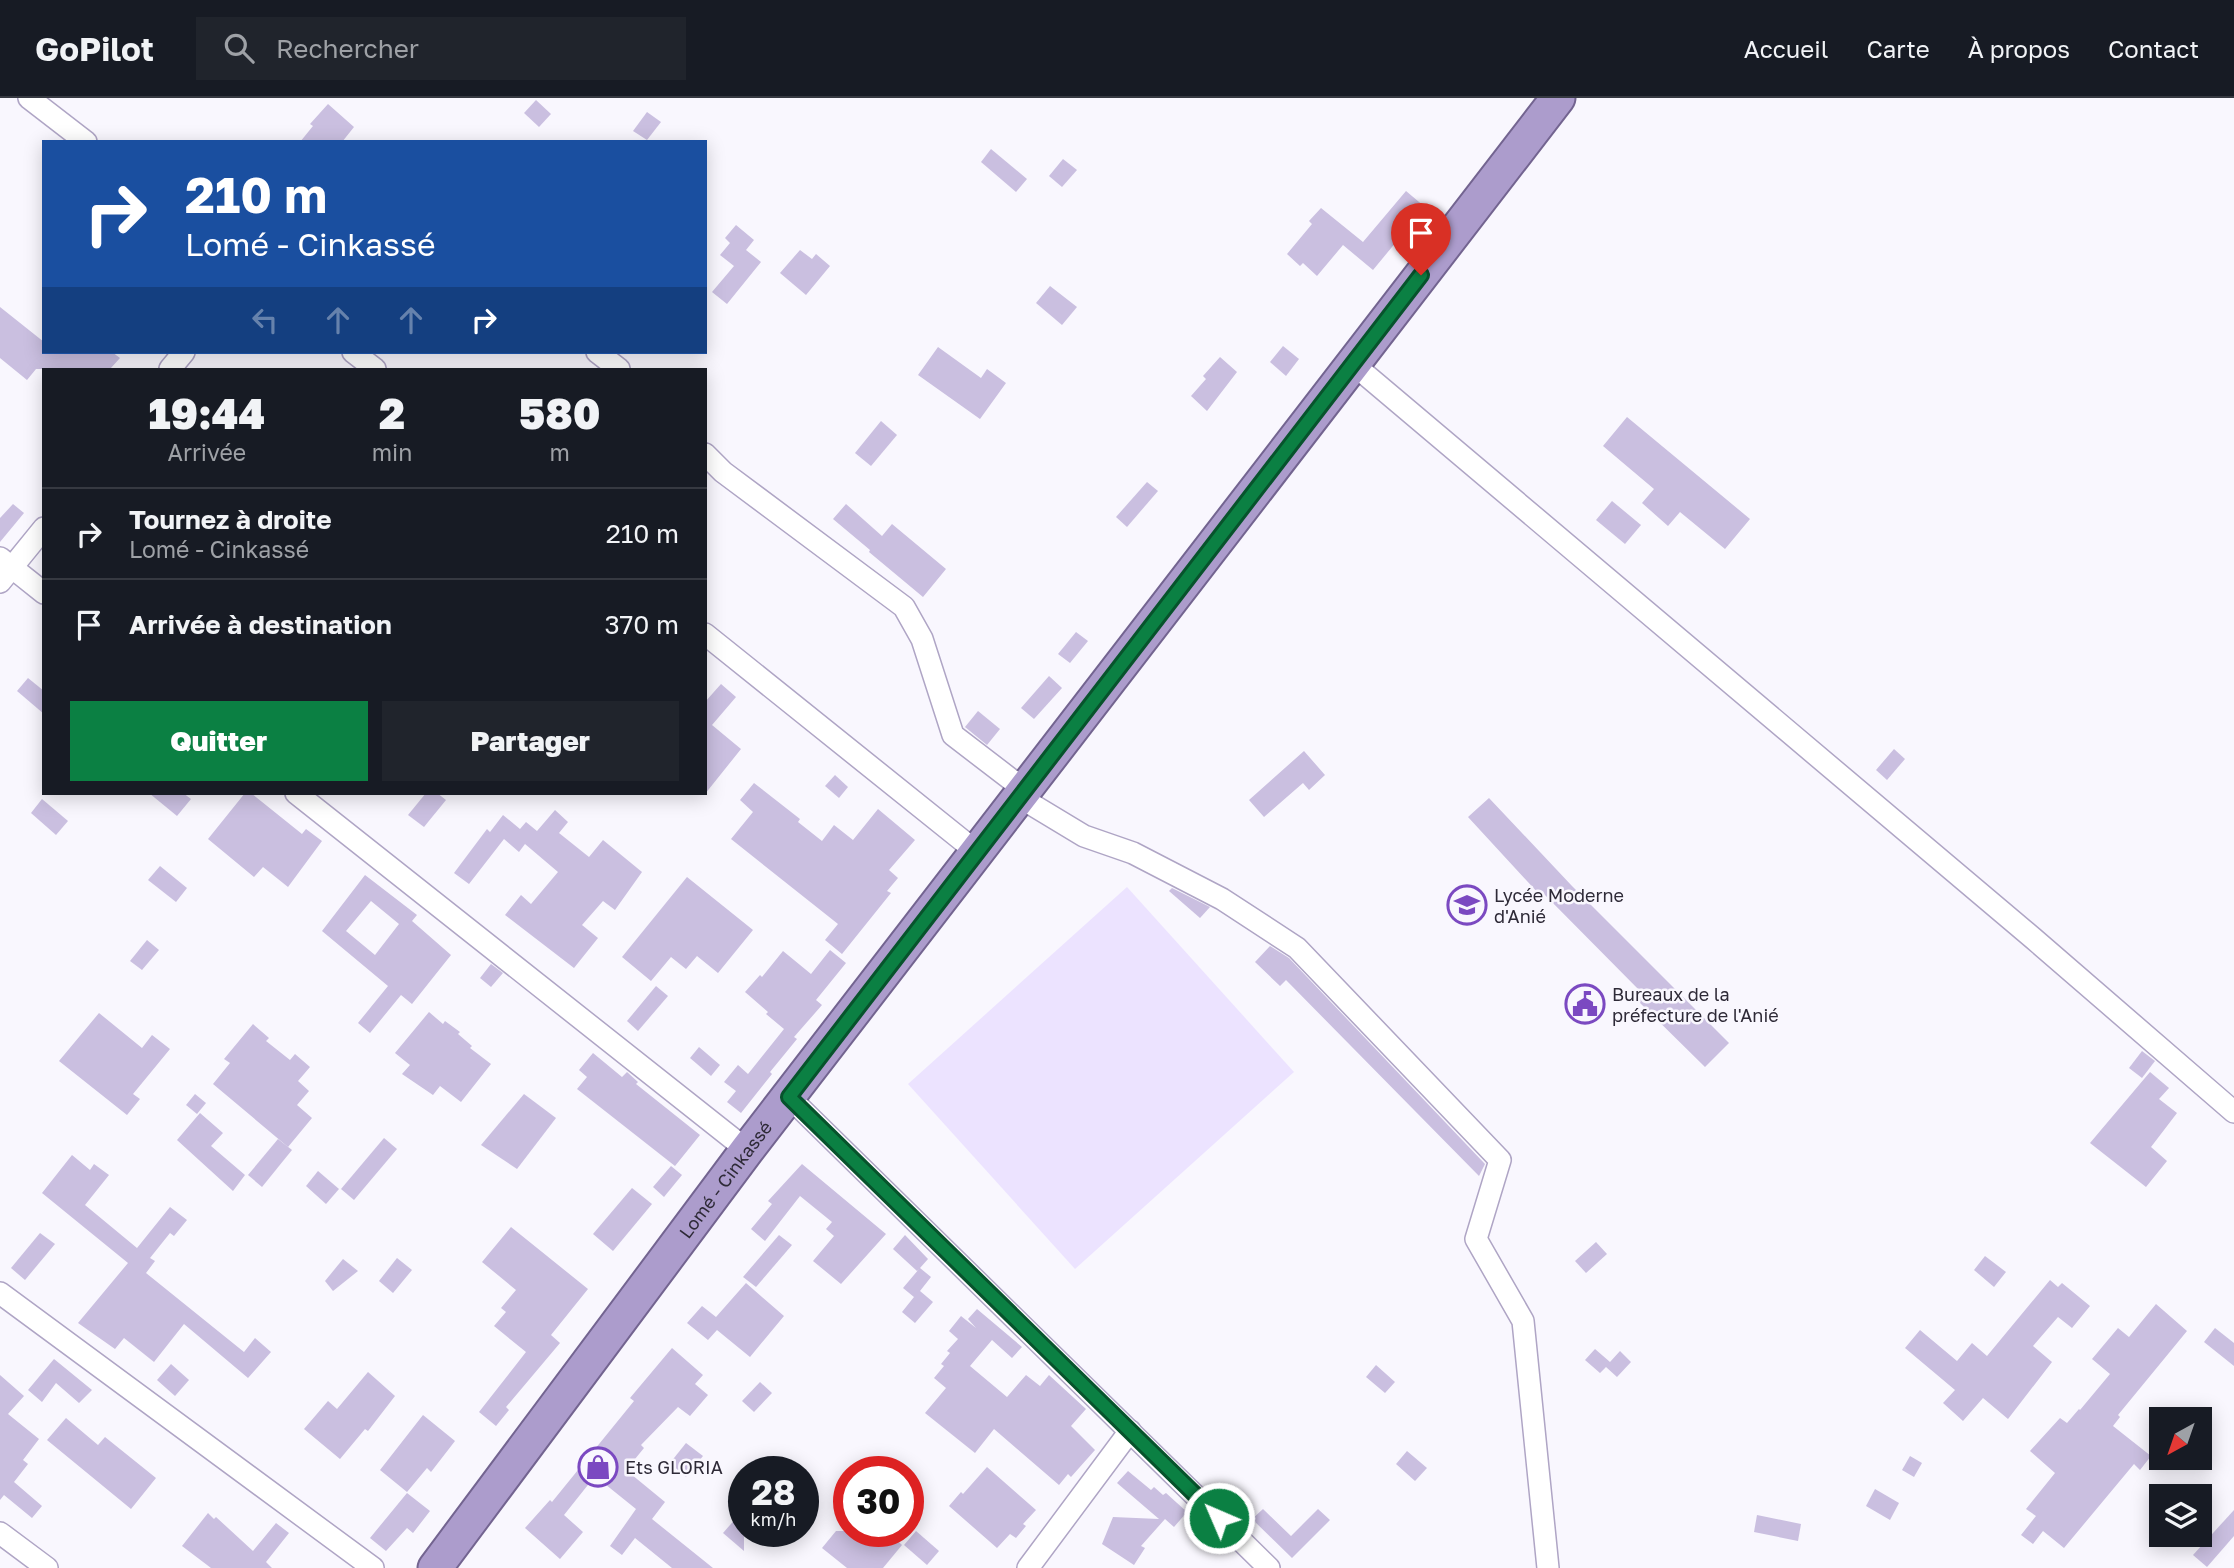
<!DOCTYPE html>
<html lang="fr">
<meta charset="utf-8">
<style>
:root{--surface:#171b24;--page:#20242c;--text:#f1f3f6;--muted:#9ea1a6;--line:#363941;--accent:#0b8043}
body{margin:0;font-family:"Golos Text",sans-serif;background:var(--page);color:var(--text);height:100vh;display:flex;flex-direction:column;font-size:26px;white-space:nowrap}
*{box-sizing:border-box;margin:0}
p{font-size:23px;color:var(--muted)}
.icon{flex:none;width:38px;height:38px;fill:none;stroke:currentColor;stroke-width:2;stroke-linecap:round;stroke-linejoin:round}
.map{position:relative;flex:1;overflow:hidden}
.drawer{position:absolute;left:42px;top:270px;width:665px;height:427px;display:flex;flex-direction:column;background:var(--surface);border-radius:0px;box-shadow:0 4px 18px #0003}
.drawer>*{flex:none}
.top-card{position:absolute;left:42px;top:42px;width:665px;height:214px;border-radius:0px;box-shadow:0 4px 18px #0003;background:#1a4fa0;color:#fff;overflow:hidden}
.needle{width:46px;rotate:220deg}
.tools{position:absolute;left:2149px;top:1309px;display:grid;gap:14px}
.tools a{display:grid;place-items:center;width:63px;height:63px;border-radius:0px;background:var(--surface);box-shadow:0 4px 18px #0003;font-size:35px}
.speed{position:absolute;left:728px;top:1358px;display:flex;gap:14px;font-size:35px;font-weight:700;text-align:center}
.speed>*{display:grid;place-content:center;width:91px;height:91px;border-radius:50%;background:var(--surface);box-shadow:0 4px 18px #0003;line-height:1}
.speed small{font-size:18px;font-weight:400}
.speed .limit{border:10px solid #d22;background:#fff;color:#111}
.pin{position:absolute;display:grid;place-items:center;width:60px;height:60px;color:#fff;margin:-72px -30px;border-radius:50% 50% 50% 0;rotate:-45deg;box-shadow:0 0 7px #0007}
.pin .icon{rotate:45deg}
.me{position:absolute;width:77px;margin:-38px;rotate:315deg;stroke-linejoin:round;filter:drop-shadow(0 0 5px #0008)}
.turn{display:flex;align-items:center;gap:24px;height:147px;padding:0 28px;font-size:32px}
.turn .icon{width:91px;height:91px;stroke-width:2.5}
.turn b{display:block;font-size:49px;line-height:60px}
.lanes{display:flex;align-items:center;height:66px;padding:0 28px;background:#0003;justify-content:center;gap:35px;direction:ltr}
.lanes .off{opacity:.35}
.eta{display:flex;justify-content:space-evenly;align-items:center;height:119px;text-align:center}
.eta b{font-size:42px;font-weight:800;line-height:49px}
.cta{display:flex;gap:14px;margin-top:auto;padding:14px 28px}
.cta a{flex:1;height:80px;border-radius:0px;background:var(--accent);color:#fff;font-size:28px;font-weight:800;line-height:80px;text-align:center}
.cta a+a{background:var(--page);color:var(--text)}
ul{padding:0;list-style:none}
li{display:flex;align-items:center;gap:21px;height:91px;padding:0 28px;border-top:2px solid var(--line)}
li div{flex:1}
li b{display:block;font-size:26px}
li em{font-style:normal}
header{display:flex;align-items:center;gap:42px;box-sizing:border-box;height:98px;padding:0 35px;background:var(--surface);border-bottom:2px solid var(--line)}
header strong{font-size:33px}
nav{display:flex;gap:38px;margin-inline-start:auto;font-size:24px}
.search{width:490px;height:63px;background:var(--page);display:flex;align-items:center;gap:18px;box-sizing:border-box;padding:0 24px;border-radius:0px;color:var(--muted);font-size:26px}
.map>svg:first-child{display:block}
</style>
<header>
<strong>GoPilot</strong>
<div class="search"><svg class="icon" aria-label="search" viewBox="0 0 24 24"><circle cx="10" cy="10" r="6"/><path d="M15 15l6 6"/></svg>Rechercher</div>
<nav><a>Accueil</a><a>Carte</a><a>À propos</a><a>Contact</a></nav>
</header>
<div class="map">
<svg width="2234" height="1470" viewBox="0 0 2234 1470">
<rect width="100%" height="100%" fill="#f9f7fe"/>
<polygon fill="#ece3ff" points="1127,789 1294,974 1075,1171 908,986"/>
<g fill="#cabfe0" fill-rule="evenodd">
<polygon points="536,2 551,16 539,29 524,15"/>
<polygon points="328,6 354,29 342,44 300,44 313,28 310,26"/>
<polygon points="647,14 661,24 647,42 633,33"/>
<polygon points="991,51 1027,81 1016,94 981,64"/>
<polygon points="1063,61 1077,72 1062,89 1049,78"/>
<polygon points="1406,93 1425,109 1373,172 1343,147 1317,178 1303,165 1300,168 1287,156 1312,126 1309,123 1321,110 1363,144"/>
<polygon points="736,127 754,142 746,152 761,164 727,206 712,194 734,168 720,157 730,145 725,140"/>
<polygon points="800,152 812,161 816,156 830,168 806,197 780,175"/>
<polygon points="1050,188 1077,209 1062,227 1036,205"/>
<polygon points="0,209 44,244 44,254 112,254 120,260 110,271 36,271 27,282 0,260"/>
<polygon points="1283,248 1299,261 1286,278 1270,264"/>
<polygon points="938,249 981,280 987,271 1006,285 980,321 918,277"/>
<polygon points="1220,259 1237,274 1207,313 1191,298 1206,281 1203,278"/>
<polygon points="1627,319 1750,421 1725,451 1680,414 1668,428 1642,405 1654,391 1603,348"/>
<polygon points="881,323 897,337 871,368 855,355"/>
<polygon points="1147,384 1158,393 1127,429 1116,419"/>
<polygon points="1612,403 1641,427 1625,446 1596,422"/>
<polygon points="13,406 24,415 0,444 0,420"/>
<polygon points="846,406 882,438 892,426 946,471 923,499 869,454 870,452 833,421"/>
<polygon points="1076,534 1088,543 1070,565 1058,556"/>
<polygon points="1049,578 1062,590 1034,621 1021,610"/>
<polygon points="28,580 44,593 44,616 17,593"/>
<polygon points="721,586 736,599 712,627 741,651 705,696 705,604"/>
<polygon points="978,613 1000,631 987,647 965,629"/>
<polygon points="1894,651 1905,661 1887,682 1876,672"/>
<polygon points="1304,653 1325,677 1309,692 1303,685 1264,719 1249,702"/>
<polygon points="835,677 848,689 839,700 825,688"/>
<polygon points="754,685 800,721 798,724 822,743 834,727 853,742 878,711 915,742 889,772 898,780 887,793 891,795 842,856 825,842 838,826 731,741 753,714 740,702"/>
<polygon points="149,695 183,695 191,701 177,718"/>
<polygon points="245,695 251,695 302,736 306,731 322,743 288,789 263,769 254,779 208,741"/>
<polygon points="426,695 437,695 446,702 424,729 408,717"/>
<polygon points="1489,700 1572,788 1729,945 1705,969 1637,902 1643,896 1542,794 1539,796 1468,719"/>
<polygon points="42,701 68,723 56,737 31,715"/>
<polygon points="555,712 568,724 559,735 589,759 603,742 642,774 615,812 603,803 582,827 598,840 574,870 505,817 521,797 531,806 558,774 525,746 519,754 504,741 469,786 454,775 487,731 490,734 503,717 520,731 526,724 537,733"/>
<polygon points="160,768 187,790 176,804 148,782"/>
<path d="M365,777L417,817L412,823L451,857L412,906L401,897L370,935L358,925L388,888L322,833ZM371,803L399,826L375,857L346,833Z"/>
<polygon points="687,779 753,832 718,875 697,858 686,871 671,859 651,883 622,859"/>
<polygon points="1172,790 1210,809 1200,820 1169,793"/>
<polygon points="147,842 159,852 142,872 130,863"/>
<polygon points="1270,848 1289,860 1485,1066 1479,1078 1286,882 1280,888 1255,864"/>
<polygon points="830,852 846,865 816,902 822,907 794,939 797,941 770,974 772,976 741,1015 727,1004 736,993 724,984 738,967 748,976 784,931 766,916 768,914 745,894 760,877 762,879 783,853 811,876"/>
<polygon points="491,866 503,875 491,889 480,880"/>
<polygon points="656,888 668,898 638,933 627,923"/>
<polygon points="429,914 443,926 445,923 460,934 458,936 472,948 470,950 491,966 461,1004 440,988 433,997 402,976 410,967 395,955"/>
<polygon points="99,915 142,950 152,937 170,951 133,996 140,1001 127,1017 59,963"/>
<polygon points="253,926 269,940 266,943 290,962 295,956 310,969 298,983 309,993 297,1007 312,1020 288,1049 213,986 230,965 224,961"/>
<polygon points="699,949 720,967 711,978 690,960"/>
<polygon points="2142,953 2155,963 2142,980 2129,970"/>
<polygon points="593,955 622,979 627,974 638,984 636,986 700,1037 675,1068 577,991 587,979 579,972"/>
<polygon points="2150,974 2169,990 2159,1001 2177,1015 2151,1049 2167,1063 2146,1089 2090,1045"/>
<polygon points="195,996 206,1005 197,1016 186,1007"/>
<polygon points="524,996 556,1020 517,1071 481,1047"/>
<polygon points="200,1015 223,1035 211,1048 245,1077 233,1093 177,1042"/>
<polygon points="384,1040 397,1051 354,1102 341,1091"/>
<polygon points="278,1041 292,1052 262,1089 248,1077"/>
<polygon points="72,1057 90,1072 94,1066 109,1077 85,1107 137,1150 170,1109 187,1122 174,1138 170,1135 150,1160 155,1163 146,1175 244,1254 255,1240 271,1254 248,1280 184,1226 154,1264 124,1240 115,1251 78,1225 128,1165 42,1095"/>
<polygon points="802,1066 886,1136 841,1186 813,1163 834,1138 826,1131 832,1124 800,1098 765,1143 751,1131 772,1106 768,1103"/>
<polygon points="671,1068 682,1077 664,1099 653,1089"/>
<polygon points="318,1073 339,1091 326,1106 306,1088"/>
<polygon points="632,1090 652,1106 613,1153 593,1136"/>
<polygon points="511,1129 588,1191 551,1237 560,1245 506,1309 509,1312 496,1328 479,1314 526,1254 494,1228 506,1214 501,1210 516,1192 482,1164"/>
<polygon points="40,1135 55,1146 25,1182 11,1170"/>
<polygon points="779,1137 792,1147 756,1189 743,1179"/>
<polygon points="905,1137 928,1161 920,1170 931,1179 920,1193 933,1204 915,1225 902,1214 914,1199 903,1190 919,1171 917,1173 893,1151"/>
<polygon points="1596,1144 1607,1156 1586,1175 1575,1163"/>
<polygon points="1985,1158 2006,1174 1994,1189 1974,1172"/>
<polygon points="397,1160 412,1172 393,1195 379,1183"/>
<polygon points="343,1161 358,1173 333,1193 325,1183"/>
<polygon points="2050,1182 2058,1189 2062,1185 2090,1208 2072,1230 2058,1219 2033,1248 2052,1264 2008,1321 1983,1300 1963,1323 1943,1305 1955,1292 1905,1250 1920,1232 1957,1263 1972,1245 1987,1258"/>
<polygon points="746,1185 784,1218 750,1259 717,1232 708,1242 687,1225 702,1208 716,1219"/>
<polygon points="2156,1206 2187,1233 2118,1317 2120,1319 2113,1328 2151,1358 2140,1372 2134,1366 2064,1450 2043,1433 2033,1446 2021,1437 2036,1418 2026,1411 2055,1375 2030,1353 2060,1320 2067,1325 2079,1311 2080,1312 2110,1276 2092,1261 2118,1230 2129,1239"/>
<polygon points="977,1211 1022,1249 1012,1260 992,1242 970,1268 1007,1299 1026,1277 1040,1288 1049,1277 1086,1311 1071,1328 1095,1352 1071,1379 1068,1376 1059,1387 994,1331 975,1355 925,1315 946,1290 934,1280 944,1268 941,1266 950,1255 947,1253 958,1241 949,1233 961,1218 976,1230 968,1221"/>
<polygon points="2215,1230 2234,1245 2234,1268 2204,1244"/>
<polygon points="672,1250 703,1277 695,1286 708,1297 690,1318 678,1309 641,1347 644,1350 626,1372 665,1404 652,1421 713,1470 672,1470 635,1440 622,1457 610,1448 636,1411 595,1378 564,1417 583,1434 560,1461 525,1430 550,1402 552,1404 634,1303 630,1300"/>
<polygon points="1595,1251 1610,1264 1620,1253 1631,1264 1617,1279 1606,1269 1600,1275 1585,1262"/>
<polygon points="54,1261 92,1292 79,1305 56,1285 42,1304 28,1292"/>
<polygon points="171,1266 189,1282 175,1298 157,1282"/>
<polygon points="1376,1267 1395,1284 1385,1295 1366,1279"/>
<polygon points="368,1274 395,1298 368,1333 365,1331 340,1361 304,1331 328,1303 337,1311"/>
<polygon points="0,1277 24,1298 8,1316 39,1341 23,1362 28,1366 14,1384 42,1408 32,1420 4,1397 0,1402"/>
<polygon points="760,1284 772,1295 754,1314 742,1303"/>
<polygon points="423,1317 455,1343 431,1374 427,1370 407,1394 380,1372"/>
<polygon points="66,1320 98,1347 105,1339 156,1380 131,1411 47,1342"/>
<polygon points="686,1345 703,1358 686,1379 670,1365"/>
<polygon points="1407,1353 1427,1370 1415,1383 1396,1366"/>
<polygon points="1910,1358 1922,1365 1914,1379 1902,1372"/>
<polygon points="987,1369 1036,1412 1023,1426 1026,1428 1016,1440 1010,1436 997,1450 949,1408 961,1394 963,1396"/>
<polygon points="1128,1373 1151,1392 1154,1389 1163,1397 1166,1395 1187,1414 1174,1429 1165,1421 1141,1448 1145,1450 1134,1467 1102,1446 1113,1419 1159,1421 1117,1385"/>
<polygon points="1875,1391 1899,1405 1890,1422 1866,1408"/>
<polygon points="407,1395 430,1413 413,1435 407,1430 386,1453 370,1440"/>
<polygon points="744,1411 744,1453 723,1435"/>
<polygon points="1263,1411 1291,1438 1318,1411 1330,1422 1292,1460 1252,1421"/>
<polygon points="2234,1412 2234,1438 2207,1469 2193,1457"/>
<polygon points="208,1415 214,1421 216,1419 253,1453 276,1425 289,1435 266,1464 272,1470 211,1470 182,1448"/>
<polygon points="1757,1417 1801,1426 1798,1443 1754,1434"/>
<polygon points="836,1433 887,1433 902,1447 883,1470 847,1470 822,1450"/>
<polygon points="916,1433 939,1453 927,1467 904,1447"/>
</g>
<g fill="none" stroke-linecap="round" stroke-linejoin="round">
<g stroke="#afa5c5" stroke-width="24">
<g id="minor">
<polyline points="29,0 86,44"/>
<polyline points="353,254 375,271"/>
<polyline points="597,254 619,271"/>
<polyline points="1353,266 2034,841 2234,1014"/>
<polyline points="170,271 184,254"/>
<polyline points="705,356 723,374 904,509 922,541 953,637 1026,693"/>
<polyline points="0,460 44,495"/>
<polyline points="0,484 44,430"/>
<polyline points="705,536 978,755"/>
<polyline points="296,695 747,1052"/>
<polyline points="1021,700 1084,738 1133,755 1222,801 1297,850 1500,1062 1476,1141 1523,1223 1548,1470"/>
<polyline points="789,999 1269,1470"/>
<polyline points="0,1195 373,1470"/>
<polyline points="0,1435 47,1470"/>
<polyline points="1028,1470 1130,1333"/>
</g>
</g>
<g stroke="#736490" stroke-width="37">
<g id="trunk">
<path id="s1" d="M435,1470L747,1052L1558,0"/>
</g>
</g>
<use href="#minor" stroke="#fff" stroke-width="21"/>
<use href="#trunk" stroke="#ac9ccc" stroke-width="33"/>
</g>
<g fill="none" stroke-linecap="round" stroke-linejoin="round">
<g stroke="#07532c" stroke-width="18">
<polyline id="route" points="1219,1420 789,999 1421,177"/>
</g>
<use href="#route" stroke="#0b8043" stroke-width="12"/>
</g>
<defs>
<g id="school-ring" transform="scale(2.0125)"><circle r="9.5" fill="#f9f7fe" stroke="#7b49c1" stroke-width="1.5"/><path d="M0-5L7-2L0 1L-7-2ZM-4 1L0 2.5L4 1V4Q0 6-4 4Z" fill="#7b49c1"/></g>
<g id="civic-ring" transform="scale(2.0125)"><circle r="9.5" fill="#f9f7fe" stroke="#7b49c1" stroke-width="1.5"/><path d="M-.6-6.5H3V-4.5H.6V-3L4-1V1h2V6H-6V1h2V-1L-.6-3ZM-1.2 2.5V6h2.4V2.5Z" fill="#7b49c1"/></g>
<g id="shop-ring" transform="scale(2.0125)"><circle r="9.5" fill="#f9f7fe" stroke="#7b49c1" stroke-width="1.5"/><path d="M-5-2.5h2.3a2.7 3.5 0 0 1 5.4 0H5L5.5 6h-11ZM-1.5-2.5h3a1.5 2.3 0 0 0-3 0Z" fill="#7b49c1"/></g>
</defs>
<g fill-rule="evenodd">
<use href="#school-ring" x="1467" y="807"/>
<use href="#civic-ring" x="1585" y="906"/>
<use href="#shop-ring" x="598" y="1369"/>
</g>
<g text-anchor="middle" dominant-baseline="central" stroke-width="5" stroke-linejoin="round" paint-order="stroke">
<g font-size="18" fill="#2e2a37" stroke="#f9f7fe" text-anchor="start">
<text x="1494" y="797">Lycée Moderne<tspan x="1494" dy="21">d'Anié</tspan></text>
<text x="1612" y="896">Bureaux de la<tspan x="1612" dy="21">préfecture de l'Anié</tspan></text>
<text x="625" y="1369">Ets GLORIA</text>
</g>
<g font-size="18" fill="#2e2a37" stroke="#f9f7fe">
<text stroke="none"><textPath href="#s1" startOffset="485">Lomé - Cinkassé</textPath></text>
</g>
</g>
</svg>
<div class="tools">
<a><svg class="needle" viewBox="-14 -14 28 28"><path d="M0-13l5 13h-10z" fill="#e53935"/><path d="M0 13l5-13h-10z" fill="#9ea1a6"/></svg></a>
<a><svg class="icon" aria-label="layers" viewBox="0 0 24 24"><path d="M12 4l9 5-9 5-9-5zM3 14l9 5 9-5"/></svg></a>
</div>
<div class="speed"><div>28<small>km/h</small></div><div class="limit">30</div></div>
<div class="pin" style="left:1421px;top:177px;background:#d93025"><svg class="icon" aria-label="arrive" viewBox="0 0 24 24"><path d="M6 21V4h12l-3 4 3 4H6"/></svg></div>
<svg class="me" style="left:1219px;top:1420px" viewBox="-20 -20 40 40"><circle r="17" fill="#0b8043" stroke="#fff" stroke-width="3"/><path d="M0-11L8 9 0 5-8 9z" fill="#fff"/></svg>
<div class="top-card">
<div class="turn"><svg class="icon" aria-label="right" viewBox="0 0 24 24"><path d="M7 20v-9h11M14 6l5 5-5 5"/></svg><div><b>210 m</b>Lomé - Cinkassé</div></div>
<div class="lanes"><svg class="icon off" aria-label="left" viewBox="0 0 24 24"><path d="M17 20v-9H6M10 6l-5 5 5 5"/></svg><svg class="icon off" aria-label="ahead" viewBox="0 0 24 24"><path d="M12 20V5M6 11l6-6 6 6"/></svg><svg class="icon off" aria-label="ahead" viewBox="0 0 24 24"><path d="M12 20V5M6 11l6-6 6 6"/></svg><svg class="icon" aria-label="right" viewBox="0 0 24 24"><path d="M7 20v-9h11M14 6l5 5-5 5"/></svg></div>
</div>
<section class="drawer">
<div class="eta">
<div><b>19:44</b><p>Arrivée</p></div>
<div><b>2</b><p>min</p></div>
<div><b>580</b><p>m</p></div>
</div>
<ul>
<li><svg class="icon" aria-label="right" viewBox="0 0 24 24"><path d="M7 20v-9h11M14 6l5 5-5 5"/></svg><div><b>Tournez à droite</b><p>Lomé - Cinkassé</p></div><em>210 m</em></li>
<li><svg class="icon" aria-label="arrive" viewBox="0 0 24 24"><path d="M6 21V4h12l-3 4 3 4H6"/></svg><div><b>Arrivée à destination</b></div><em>370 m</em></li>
</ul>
<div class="cta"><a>Quitter</a><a>Partager</a></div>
</section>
</div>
